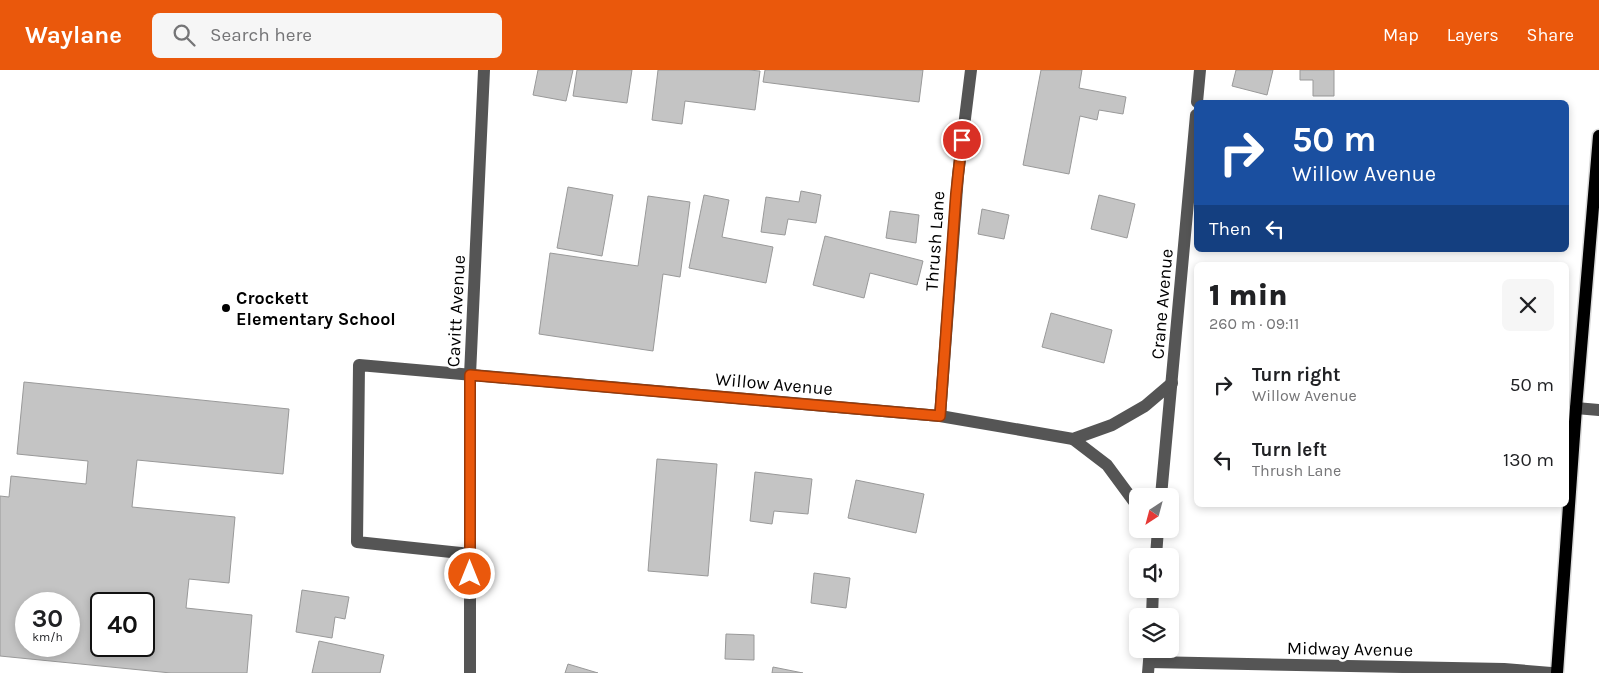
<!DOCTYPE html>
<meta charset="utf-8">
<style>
:root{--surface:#fff;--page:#f6f6f6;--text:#202124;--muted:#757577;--accent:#ea580c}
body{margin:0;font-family:Karla,sans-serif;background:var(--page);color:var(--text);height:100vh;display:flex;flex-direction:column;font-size:19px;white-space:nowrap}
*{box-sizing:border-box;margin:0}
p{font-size:16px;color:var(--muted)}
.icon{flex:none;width:28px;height:28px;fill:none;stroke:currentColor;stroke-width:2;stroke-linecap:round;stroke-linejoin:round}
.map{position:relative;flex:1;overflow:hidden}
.details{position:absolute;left:1194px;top:192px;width:375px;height:245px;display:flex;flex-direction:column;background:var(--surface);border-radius:8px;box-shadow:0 2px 8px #0003}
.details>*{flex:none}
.guide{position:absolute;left:1194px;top:30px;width:375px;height:152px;border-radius:8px;box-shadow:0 2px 8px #0003;background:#1a4fa0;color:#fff;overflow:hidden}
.needle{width:32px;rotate:216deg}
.tools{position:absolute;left:1129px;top:418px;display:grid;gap:10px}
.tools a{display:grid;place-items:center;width:50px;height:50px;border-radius:8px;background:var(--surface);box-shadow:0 2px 8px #0003;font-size:25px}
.speed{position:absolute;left:15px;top:522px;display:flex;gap:10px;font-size:25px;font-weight:700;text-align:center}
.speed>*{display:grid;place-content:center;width:65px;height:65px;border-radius:50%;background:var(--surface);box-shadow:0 2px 8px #0003;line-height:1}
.speed small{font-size:12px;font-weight:400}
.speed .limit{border:2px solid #111;border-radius:8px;background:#fff;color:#111}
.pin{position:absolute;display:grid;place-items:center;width:42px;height:42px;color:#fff;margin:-21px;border:2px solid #fff;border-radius:50%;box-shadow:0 1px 5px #0007}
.me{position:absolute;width:55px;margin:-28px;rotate:0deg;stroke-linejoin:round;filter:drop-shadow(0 0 4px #0008)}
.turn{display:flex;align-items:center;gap:18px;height:105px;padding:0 15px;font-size:22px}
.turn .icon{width:65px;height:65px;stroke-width:2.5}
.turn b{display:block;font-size:35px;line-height:42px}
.then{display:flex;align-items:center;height:48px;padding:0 15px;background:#0003;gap:10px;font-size:19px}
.round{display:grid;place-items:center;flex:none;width:52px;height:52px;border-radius:8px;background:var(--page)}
.overview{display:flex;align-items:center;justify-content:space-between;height:85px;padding:0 15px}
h1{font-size:30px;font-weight:800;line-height:38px}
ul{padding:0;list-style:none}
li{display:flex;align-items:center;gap:15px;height:75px;padding:0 15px}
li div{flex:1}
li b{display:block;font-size:19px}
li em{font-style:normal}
header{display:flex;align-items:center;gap:30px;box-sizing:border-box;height:70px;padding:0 25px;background:var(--accent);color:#fff}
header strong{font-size:24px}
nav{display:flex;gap:28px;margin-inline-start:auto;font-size:18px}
.search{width:350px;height:45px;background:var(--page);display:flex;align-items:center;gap:12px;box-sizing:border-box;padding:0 18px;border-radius:8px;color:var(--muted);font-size:19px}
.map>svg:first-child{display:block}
</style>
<header>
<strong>Waylane</strong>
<div class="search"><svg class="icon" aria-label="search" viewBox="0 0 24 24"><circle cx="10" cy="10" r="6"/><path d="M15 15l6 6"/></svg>Search here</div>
<nav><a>Map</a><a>Layers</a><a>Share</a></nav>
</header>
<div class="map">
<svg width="1599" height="603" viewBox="0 0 1599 603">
<rect width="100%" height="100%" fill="#fff"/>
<g fill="#c4c4c4" stroke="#999" fill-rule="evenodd">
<polygon points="538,0 573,0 566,31 533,25"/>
<polygon points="577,0 632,0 627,33 573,26"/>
<polygon points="658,0 749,0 760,1 755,40 685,31 682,54 652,50"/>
<polygon points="765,0 923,0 919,32 763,12"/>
<polygon points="1041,0 1082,0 1079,18 1126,27 1123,44 1099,40 1097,50 1080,46 1069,104 1023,95"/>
<polygon points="1236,0 1273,0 1267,25 1232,16"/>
<polygon points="1300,0 1334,0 1334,26 1313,26 1313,10 1300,10"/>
<polygon points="568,117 613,125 602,186 557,178"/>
<polygon points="801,121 821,125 816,153 788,149 785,165 761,162 766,127 799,132"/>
<polygon points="704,125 729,130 722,167 773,177 766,213 689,198"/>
<polygon points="1099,125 1135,134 1127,168 1091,159"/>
<polygon points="648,126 690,132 680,207 663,204 653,281 539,264 550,183 638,196"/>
<polygon points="982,139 1009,145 1004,169 978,164"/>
<polygon points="890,141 919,145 916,173 886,168"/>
<polygon points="825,166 923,191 917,215 870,203 864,228 813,215"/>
<polygon points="1051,243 1112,260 1104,293 1042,277"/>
<path d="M24,312L289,339L283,404L137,390L132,437L235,447L229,513L189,509L186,538L252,545L247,603H171L0,586V426L9,427L11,406L86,414L88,391L17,384ZM26,534H69V576H26ZM101,534H144V576H101Z"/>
<polygon points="657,389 717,394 708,506 648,501"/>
<polygon points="755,402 812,409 808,444 774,441 772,454 750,451"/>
<polygon points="856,410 924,424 916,463 848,448"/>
<polygon points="814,503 850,508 846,538 811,533"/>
<polygon points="302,520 349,527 345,549 335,547 332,568 296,562"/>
<polygon points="726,564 754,565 754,590 725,589"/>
<polygon points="319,571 384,585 380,603 312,603"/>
<polygon points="568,594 598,603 565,603"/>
<polygon points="773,597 803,603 772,603"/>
</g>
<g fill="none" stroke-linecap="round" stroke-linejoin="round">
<g stroke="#dbdbdb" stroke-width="15">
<polyline id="major" points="1557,603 1576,338 1599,66"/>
</g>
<g stroke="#555" stroke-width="12">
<polyline points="1197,32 1200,0"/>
<polyline points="1576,338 1599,340"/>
<polyline points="940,346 958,105 971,0"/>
<polyline points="1073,369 1107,395 1138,437"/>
<polyline points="1161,426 1196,45"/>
<polyline points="470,484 357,472 359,295 940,346 1073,369 1112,355 1145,336 1172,313"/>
<polyline points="1156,486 1158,459"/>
<polyline points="1152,546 1153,519"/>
<polyline points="1149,592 1504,599 1551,603"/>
<polyline points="470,603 470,305 484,0"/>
<polyline points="1148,603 1150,579"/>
</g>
<use href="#major" stroke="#000" stroke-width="12"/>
</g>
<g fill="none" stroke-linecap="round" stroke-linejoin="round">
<g stroke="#983908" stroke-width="12">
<polyline id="route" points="470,504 470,305 940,346 956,124 962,70"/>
</g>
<use href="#route" stroke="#ea580c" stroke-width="9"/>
</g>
<circle fill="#000" stroke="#fff" stroke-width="2" cx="226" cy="238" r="5"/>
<g text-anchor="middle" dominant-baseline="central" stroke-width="5" stroke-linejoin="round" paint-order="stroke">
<g font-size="18" fill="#000" stroke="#fff">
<text transform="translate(935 171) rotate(-86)">Thrush Lane</text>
<text transform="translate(1162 234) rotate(-85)">Crane Avenue</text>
<text transform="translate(456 241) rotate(-87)">Cavitt Avenue</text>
<text transform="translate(774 314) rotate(5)">Willow Avenue</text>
<text transform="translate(1350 579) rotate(1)">Midway Avenue</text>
</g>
<g font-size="18" font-weight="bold" fill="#000" stroke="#fff" text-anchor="start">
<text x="236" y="228">Crockett<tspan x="236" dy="21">Elementary School</tspan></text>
</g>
</g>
</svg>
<div class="tools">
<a><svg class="needle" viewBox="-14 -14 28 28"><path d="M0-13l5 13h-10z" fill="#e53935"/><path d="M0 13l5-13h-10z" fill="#757577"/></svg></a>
<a><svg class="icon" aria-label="sound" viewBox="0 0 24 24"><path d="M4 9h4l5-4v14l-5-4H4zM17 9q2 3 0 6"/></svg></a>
<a><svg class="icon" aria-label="layers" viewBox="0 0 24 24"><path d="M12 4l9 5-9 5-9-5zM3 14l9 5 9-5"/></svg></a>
</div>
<div class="speed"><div>30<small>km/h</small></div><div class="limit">40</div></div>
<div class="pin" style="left:962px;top:70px;background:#d93025"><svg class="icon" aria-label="arrive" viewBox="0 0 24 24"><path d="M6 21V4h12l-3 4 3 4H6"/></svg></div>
<svg class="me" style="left:470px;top:504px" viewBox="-20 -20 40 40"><circle r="17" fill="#ea580c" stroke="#fff" stroke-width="3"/><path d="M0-11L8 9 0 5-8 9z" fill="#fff"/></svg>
<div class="guide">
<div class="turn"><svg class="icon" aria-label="right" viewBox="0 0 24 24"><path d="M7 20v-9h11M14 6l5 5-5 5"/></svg><div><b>50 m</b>Willow Avenue</div></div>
<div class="then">Then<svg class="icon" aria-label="left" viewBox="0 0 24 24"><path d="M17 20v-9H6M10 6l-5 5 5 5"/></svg></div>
</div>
<section class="details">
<div class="overview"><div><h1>1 min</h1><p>260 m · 09:11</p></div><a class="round"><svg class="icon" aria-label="close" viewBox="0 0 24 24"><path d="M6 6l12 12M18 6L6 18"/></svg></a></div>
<ul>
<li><svg class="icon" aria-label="right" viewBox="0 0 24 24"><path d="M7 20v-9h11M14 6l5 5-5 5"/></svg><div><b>Turn right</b><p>Willow Avenue</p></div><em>50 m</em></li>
<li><svg class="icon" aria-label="left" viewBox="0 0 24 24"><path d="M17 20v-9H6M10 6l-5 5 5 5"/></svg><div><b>Turn left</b><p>Thrush Lane</p></div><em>130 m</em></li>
</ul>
</section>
</div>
